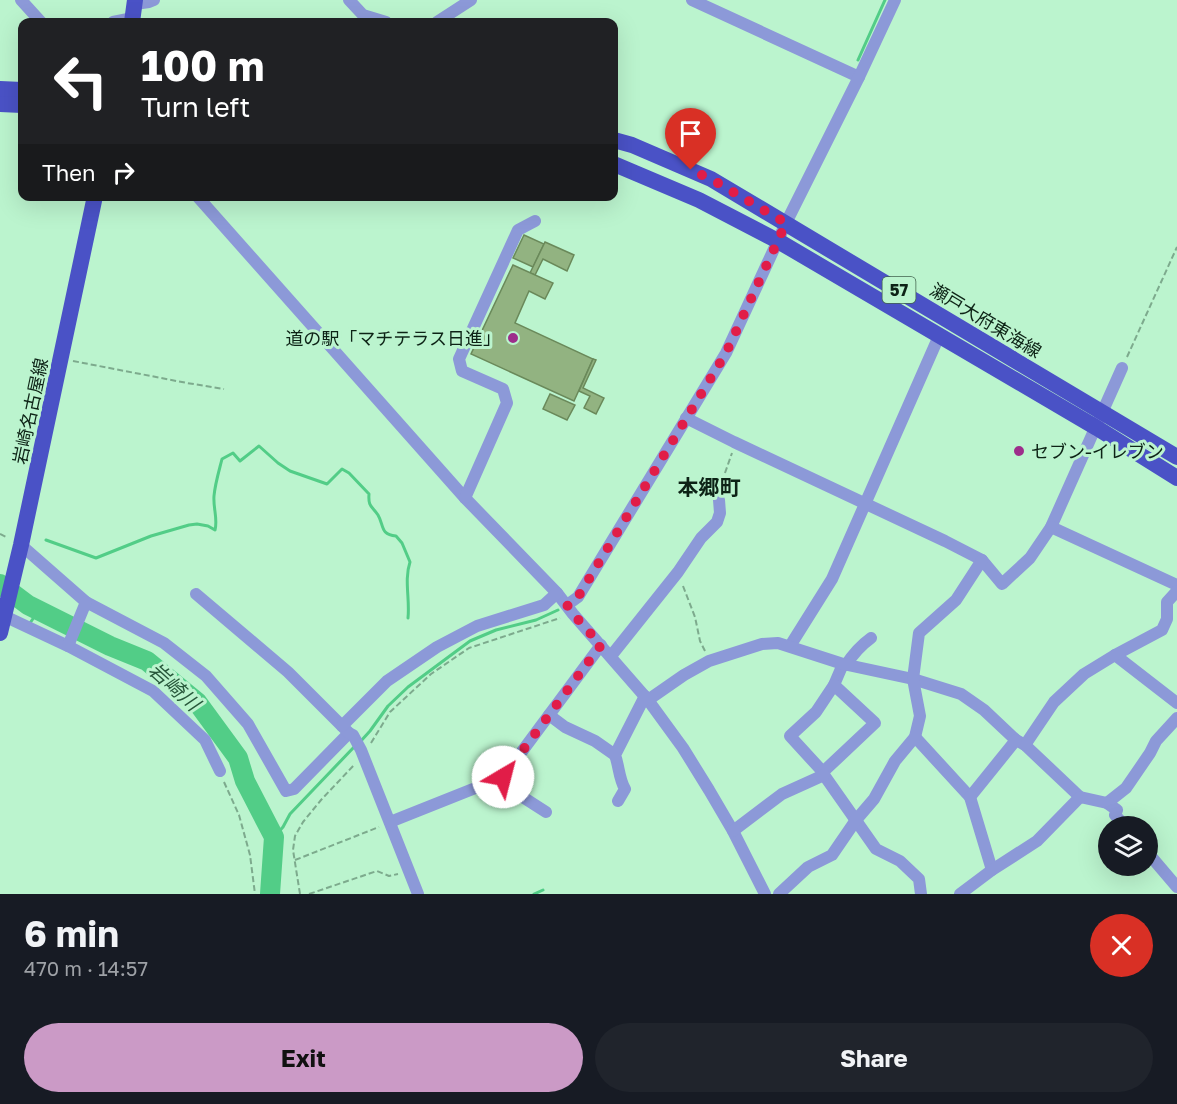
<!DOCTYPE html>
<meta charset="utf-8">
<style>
:root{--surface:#171b24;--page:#20242c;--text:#f1f3f6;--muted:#9ea1a6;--accent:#cb9ac6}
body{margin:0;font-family:"Golos Text","Noto Sans JP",sans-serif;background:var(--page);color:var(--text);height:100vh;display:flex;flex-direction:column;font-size:22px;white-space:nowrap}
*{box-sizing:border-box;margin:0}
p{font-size:20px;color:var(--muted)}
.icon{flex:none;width:33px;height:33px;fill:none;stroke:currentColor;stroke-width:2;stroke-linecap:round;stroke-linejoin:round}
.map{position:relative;height:894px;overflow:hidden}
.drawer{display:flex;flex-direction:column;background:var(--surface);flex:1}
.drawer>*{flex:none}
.guide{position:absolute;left:18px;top:18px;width:600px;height:183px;border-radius:12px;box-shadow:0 6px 24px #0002;background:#202124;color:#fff;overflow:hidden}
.controls{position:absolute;left:1098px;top:816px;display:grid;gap:12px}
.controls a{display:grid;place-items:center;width:60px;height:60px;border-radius:50%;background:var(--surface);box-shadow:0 6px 24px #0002;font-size:30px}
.pin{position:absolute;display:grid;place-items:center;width:51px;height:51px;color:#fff;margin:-62px -26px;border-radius:50% 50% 50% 0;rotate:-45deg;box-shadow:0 0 6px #0007}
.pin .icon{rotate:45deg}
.me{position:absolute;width:66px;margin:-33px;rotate:37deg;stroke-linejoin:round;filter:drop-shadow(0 0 4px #0008)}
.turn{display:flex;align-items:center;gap:21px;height:126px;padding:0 24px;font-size:27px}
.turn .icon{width:78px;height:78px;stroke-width:2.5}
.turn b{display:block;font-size:42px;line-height:51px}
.then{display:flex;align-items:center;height:57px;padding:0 24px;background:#0003;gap:12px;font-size:22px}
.round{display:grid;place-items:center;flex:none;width:63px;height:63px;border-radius:32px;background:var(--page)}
.overview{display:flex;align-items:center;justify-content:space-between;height:102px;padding:0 24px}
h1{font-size:36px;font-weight:700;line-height:45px}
.primary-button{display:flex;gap:12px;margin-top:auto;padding:12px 24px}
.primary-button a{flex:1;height:69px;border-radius:36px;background:var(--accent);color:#111;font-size:24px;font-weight:700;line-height:69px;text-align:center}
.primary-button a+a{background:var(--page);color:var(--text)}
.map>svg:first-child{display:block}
</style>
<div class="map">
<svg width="1177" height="894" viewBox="0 0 1177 894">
<rect width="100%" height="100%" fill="#bbf4ce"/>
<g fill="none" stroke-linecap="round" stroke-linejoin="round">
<g stroke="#52cd87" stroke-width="3">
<polyline points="858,60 885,0"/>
<path d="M46,540L96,558L151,536L189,525L197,524L208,526L215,530C218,519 213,508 214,496C215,484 219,471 222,459L233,453L240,461L259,446L278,463L290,471L327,484L342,469L349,473L369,494C368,507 372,506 378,515C384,525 380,535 396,536L402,543L410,562C404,580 410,599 408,618"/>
<polyline points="30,623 39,610"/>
<polyline points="360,742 370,731 388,706 408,687 470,641 496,630 536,620 558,610"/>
<polyline points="274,837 283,827 290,814 355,746"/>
<polyline points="534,894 543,890"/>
</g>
<polyline stroke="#52cd87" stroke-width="20" points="0,584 28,605 110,646 147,661 197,702 238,758 245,781 274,837 270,894"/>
</g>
<g fill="#92b381" stroke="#6a895a" stroke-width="1.5">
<polygon points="524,235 544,244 533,267 513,258"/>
<polygon points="545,242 574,255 567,271 543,259 535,275 530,273"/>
<polygon points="513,265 553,283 545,299 529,291 515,323 593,359 574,401 471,354"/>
<polygon points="593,359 596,360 583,388 604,398 596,414 584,408 590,396 579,391"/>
<polygon points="550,394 575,405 567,420 543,409"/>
</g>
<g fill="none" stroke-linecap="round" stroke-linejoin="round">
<g stroke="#7daa8d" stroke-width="2" stroke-dasharray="6 3" stroke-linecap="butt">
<polyline points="1127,357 1177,247"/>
<polyline points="73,361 187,383 224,389"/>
<polyline points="719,490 732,453"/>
<polyline points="0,534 8,538"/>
<polyline points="683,586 695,617 700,641 705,651"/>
<polyline points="371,743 390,712 431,674 469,648 560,618"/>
<polyline points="224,782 239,815 250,855 255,894"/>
<polyline points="295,860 379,827"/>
<polyline points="300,894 293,850 295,836 303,822 321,800 355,764"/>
<polyline points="309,894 377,871 389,876 398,874"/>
</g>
<g stroke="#8c99d8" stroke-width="12">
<polyline points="21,0 41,22"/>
<polyline points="349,0 363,15 386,22"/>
<polyline points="692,0 859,77"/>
<polyline points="135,4 149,2 154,0"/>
<polyline points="113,22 133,18"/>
<polyline points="437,22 471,0"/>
<polyline points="197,196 465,498 557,593 573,614 648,700 683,748 709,790 733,831 765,894"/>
<polyline points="686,418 734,442 945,541 982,560 1002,584 1030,558 1051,527 1122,368"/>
<polyline points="465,498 507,403 503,389 462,371 459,359 518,230 535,221"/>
<polyline points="1051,527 1177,585"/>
<polyline points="21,545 86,602 164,643 206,676 248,724 286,791 294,789 349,733"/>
<polyline points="196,594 288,672 349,733 353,735 361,750 418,894"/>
<polyline points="567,605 578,597 726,353 786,223 859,77 895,0"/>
<polyline points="0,614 68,646 153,691 205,740 220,771"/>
<polyline points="68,646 86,602"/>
<polyline points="790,646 832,579 939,336"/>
<polyline points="1115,655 1177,703"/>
<polyline points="611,656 678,572 701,538 717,522 720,513 719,500"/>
<polyline points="843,664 834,685 816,712 790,736 823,772 824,775 876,849 900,861 919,879 921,894"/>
<path d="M846,665C853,654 860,646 871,638"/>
<polyline points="648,700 684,675 709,661 762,644 778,643 843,664 913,679 961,694 984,710 1016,740 1025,745 1080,797"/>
<polyline points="549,715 565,727 595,741 615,755"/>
<polyline points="342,726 387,681 437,647 477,626 544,605 557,593"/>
<polyline points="915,737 970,797 992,870"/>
<polyline points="1025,745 1054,702 1084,674 1115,655 1162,630 1167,619 1167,602 1177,591"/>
<polyline points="823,772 875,723 834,685"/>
<polyline points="496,780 546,812"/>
<polyline points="970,797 1016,740"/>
<path d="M618,801L625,789C619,779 619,766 615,755L645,696"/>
<polyline points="1107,803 1126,788 1150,753 1156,741 1177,718"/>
<polyline points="390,822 503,777 601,645"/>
<polyline points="733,831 782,794 824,775"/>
<polyline points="1148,853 1177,887"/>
<polyline points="779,894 808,867 832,855 856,820 874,799 895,761 915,737 920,716 913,679 919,633 956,600 982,560"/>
<polyline points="960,894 992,870 1037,841 1080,797 1107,803 1117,810 1115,815 1125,826"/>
</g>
<g stroke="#4a52c6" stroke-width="16">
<polyline points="132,22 135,0"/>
<polyline points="0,89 22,90"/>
<polyline points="0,104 22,105"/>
<polyline points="614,140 632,145 711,179 1177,457"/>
<polyline points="614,164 699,200 778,241 1097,428 1177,478"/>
<polyline points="0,633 21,545 95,196"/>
</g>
</g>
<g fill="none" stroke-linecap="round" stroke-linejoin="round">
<polyline stroke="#e11d48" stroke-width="10" stroke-dasharray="0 18" points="503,777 601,645 573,614 567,605 578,597 726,353 786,223 711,179 691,170"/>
</g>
<g fill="#9d2d8b" stroke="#bbf4ce" stroke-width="2">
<circle cx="513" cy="338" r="6"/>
<circle cx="1019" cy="451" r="6"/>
</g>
<g text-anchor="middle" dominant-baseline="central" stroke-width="6" stroke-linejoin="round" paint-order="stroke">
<rect fill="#bbf4ce" stroke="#41624d" stroke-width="1.5" x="882.5" y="277" width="33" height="26" rx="4.5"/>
<g font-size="16" font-weight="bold" fill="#0d2316">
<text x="899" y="290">57</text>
</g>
<g font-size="18" fill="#0d2316" stroke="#bbf4ce">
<text transform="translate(986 320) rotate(31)">瀬戸大府東海線</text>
<text transform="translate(30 411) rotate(-78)">岩崎名古屋線</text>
</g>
<g font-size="18" fill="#0d2316" stroke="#bbf4ce" text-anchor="end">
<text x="501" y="338">道の駅「マチテラス日進」</text>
<text x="1031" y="451" text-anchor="start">セブン-イレブン</text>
</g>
<g font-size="20" font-style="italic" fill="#27573a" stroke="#bbf4ce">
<text transform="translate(175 686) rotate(42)">岩崎川</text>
</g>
<g font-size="21" font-weight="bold" fill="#0d2316" stroke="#bbf4ce">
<text x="709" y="487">本郷町</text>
</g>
</g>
</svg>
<div class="controls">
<a><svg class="icon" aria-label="layers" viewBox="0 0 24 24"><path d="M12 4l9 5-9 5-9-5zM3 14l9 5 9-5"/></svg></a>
</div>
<div class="pin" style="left:691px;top:170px;background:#d93025"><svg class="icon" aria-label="arrive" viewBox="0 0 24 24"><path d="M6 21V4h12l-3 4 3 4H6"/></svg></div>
<svg class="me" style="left:503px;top:777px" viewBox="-20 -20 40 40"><circle r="19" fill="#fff"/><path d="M0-13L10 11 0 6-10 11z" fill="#e11d48"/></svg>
<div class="guide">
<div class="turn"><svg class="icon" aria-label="left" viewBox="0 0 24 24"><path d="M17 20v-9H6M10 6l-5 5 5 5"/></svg><div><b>100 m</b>Turn left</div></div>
<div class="then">Then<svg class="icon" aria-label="right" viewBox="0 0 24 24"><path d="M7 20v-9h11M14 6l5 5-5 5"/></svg></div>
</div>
</div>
<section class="drawer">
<div class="overview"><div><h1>6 min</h1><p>470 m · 14:57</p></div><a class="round" style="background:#d93025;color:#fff"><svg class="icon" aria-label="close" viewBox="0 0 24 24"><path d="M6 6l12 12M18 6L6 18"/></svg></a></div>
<div class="primary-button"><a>Exit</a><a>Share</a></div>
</section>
